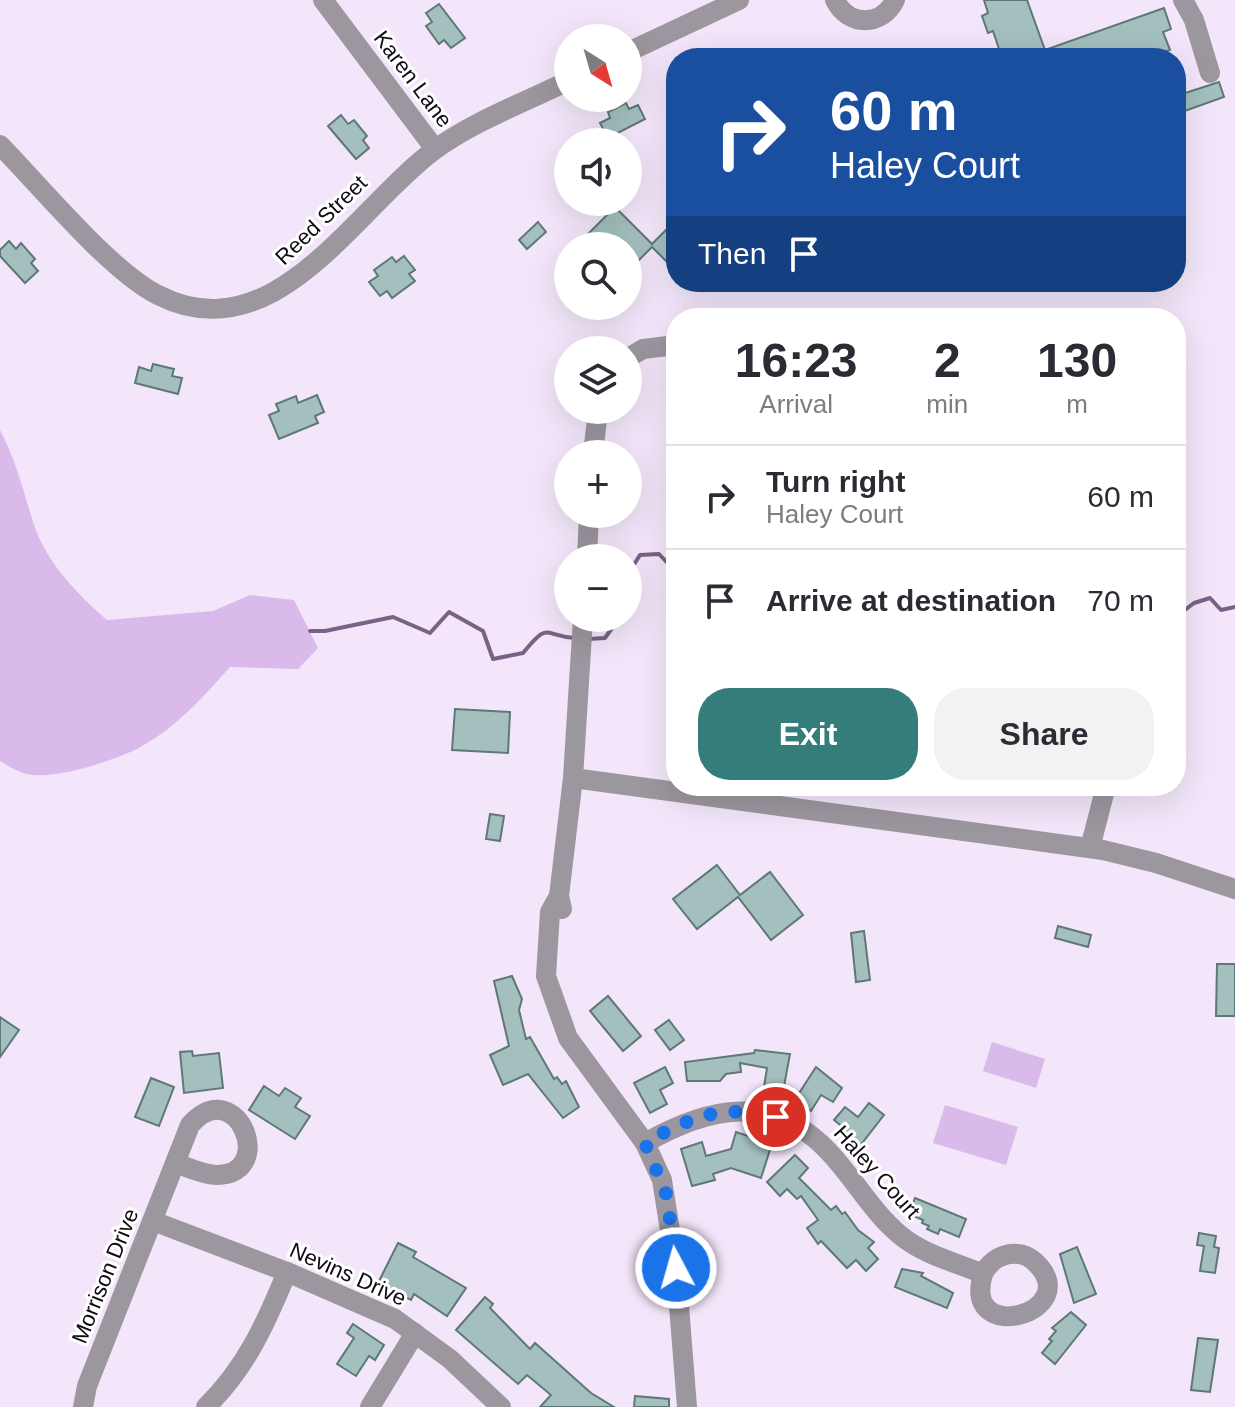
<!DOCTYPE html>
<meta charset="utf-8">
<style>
:root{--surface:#fff;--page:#f2f2f3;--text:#2b2b33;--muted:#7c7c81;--line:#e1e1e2;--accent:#347d7b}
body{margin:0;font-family:Arial,sans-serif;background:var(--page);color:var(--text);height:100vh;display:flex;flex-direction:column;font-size:30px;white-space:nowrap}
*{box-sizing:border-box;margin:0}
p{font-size:26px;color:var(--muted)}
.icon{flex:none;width:44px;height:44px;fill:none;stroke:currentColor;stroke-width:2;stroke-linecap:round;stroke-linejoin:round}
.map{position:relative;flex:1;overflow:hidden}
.side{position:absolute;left:666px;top:308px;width:520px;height:488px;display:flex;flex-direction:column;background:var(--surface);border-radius:32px;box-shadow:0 8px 32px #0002}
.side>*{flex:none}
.guide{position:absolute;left:666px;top:48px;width:520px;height:244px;border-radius:32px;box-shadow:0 8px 32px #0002;background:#1a4fa0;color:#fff;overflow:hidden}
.needle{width:52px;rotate:143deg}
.fabs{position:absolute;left:554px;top:24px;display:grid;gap:16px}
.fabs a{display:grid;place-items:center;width:88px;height:88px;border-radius:50%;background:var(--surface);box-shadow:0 8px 32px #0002;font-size:40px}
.pin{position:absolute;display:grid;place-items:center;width:68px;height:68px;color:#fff;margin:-34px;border:4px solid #fff;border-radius:50%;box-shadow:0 2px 8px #0007}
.me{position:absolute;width:88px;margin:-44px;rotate:354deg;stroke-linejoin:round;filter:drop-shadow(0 0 6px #0008)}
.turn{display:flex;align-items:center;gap:28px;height:168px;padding:0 32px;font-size:36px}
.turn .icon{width:104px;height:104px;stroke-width:2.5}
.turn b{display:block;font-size:56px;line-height:68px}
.then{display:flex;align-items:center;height:76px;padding:0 32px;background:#0003;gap:16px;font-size:30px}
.eta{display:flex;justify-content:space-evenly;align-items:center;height:136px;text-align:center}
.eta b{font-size:48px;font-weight:800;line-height:56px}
.cta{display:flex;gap:16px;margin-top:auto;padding:16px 32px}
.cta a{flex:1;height:92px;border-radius:32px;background:var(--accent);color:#fff;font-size:32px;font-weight:800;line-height:92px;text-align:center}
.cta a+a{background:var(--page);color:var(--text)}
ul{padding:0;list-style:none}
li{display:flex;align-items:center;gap:24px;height:104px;padding:0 32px;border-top:2px solid var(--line)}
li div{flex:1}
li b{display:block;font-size:30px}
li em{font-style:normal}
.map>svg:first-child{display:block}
</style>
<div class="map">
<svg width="1235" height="1407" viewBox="0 0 1235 1407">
<rect width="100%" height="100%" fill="#f3e6fa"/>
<g fill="#d9baea">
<path d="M0,430C16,460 23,490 33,522C45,561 77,594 107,620L213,611L250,595L294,600L318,648L298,669L230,667C204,696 177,727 142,746C120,759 60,778 34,775C21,774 11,768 0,761Z"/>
<polygon points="992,1042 1045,1059 1036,1088 983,1071"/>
<polygon points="945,1105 1018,1127 1006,1165 933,1143"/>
</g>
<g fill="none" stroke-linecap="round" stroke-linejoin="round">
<g stroke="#7a6286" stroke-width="4">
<polyline points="628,574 640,555 659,554 676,572"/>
<polyline points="1176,608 1181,613 1194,603 1210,598 1221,610 1235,607"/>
<path d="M310,631H325L393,617L430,633L449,612L483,631L493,659L523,653C550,620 543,636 575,638"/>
<polyline points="588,639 605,638 619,618"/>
</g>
</g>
<g fill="#a3bfbe" stroke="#5e7877" stroke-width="2">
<polygon points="984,0 1027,0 1045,50 1164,8 1171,29 1163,32 1170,50 1147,58 1002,58 993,31 988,33 982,16 988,13"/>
<polygon points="439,4 465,38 451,48 444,40 439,44 426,26 432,22 426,13"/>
<polygon points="1219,82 1224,97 1176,114 1176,96"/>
<polygon points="626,103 629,109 638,105 645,119 608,138 600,123 610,118 608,112"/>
<polygon points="341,115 348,124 354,120 367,136 363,140 369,148 356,159 328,126"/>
<polygon points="615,207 652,244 676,220 676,271 652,247 628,271 628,246 597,246 587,235"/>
<polygon points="538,222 546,232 527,249 519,240"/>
<polygon points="9,241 16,249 21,243 35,259 31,263 38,271 25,283 0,256 0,250"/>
<polygon points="404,256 415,270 409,274 415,281 392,298 387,291 380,296 369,282 378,276 374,270 392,257 396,262"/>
<polygon points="153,364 174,369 172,376 182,378 178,394 135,383 139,367 151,371"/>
<polygon points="317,395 324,412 315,416 318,423 279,439 269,415 279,411 276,404 296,396 298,403"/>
<polygon points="455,709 510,712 508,753 452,750"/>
<polygon points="490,814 504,816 500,841 486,839"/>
<polygon points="717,865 740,895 770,872 803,915 771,940 738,897 697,929 673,899"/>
<polygon points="1058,926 1091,935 1088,947 1055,938"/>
<polygon points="864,931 870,980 856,982 851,933"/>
<polygon points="1217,964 1235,964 1235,1016 1216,1016"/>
<polygon points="512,976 522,999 519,1010 526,1039 530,1037 554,1079 557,1077 562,1084 566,1081 579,1107 563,1118 528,1074 503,1085 490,1055 509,1046 494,981"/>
<polygon points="608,996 641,1036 623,1051 590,1011"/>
<polygon points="0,1017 19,1030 0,1057"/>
<polygon points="669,1020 684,1040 670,1050 655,1030"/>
<polygon points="755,1050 790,1054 782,1097 763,1093 767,1068 740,1063 741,1072 726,1074 720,1081 687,1081 685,1062 754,1053"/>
<polygon points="192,1051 193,1056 219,1053 223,1088 184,1093 180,1052"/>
<polygon points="665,1067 673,1083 660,1090 667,1104 650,1113 634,1083"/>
<polygon points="816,1067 842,1088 833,1102 821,1095 811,1111 794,1101"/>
<polygon points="151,1078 174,1087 159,1126 135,1117"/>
<polygon points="264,1086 279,1096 285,1088 301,1098 295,1107 310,1116 295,1139 249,1110"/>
<polygon points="869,1103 884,1115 859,1147 843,1134 846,1130 834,1120 845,1107 858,1117"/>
<polygon points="754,1130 774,1137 761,1178 731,1168 713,1174 715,1180 692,1186 681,1149 702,1142 706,1156 731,1149 736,1132 751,1137"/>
<polygon points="795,1155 808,1168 799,1178 831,1210 836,1206 842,1214 845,1212 858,1230 874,1242 868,1248 878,1259 866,1271 856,1260 847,1268 821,1241 818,1244 807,1228 818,1220 801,1196 797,1199 787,1189 780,1196 767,1182"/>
<polygon points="915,1198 966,1219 959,1237 940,1229 938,1234 927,1229 929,1226 922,1223 923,1220 909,1214"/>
<polygon points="1199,1233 1216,1236 1214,1247 1219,1248 1215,1273 1200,1271 1204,1246 1197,1245"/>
<polygon points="398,1243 416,1252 413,1257 466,1288 447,1316 414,1294 411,1300 378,1283"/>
<polygon points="1077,1247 1096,1294 1074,1303 1060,1254"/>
<polygon points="902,1269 923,1273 921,1276 953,1293 947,1308 895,1287"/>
<polygon points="485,1297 493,1304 490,1308 530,1349 535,1343 591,1393 614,1407 540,1407 551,1395 527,1375 518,1384 456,1330"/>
<polygon points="1071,1312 1086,1325 1055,1364 1042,1353 1052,1341 1049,1339 1056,1331 1052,1328"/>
<polygon points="353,1324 384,1345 375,1360 369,1356 356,1376 337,1364 354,1338 347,1333"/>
<polygon points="1198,1338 1218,1340 1210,1392 1191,1390"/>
<polygon points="635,1396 669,1399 669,1407 634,1407"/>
</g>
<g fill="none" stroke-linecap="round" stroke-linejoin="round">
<g stroke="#9c969f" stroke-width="20">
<polyline points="323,0 435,149"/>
<path d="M835,0C848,27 882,27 895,0"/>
<polyline points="1183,0 1194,20 1210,73"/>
<polyline points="628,52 739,0"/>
<path d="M0,145C40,186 110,271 158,295C274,354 354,210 433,151C474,121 523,103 568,81"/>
<polyline points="628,358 643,349 676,345"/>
<polyline points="593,454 598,410"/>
<polyline points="587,558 589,514"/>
<polyline points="573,778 1103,850 1156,863 1235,889"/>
<polyline points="1090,848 1106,786"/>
<polyline points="559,896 550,912 546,976 568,1038 645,1143 662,1180 676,1268 687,1407"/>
<polyline points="562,909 559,896 573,778 583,618"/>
<path d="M645,1143C708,1107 773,1092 829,1152C854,1178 872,1212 900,1235C924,1255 955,1262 983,1274C961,1348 1086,1312 1036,1263C1019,1246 993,1254 983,1274"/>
<polyline points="153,1221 287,1272 395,1319 450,1359 501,1407"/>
<path d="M83,1407L87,1386L190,1125C237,1072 278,1175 217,1175C203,1175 188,1167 175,1163"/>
<path d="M206,1407C246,1368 266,1323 287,1272"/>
<polyline points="370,1407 415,1333"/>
</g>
</g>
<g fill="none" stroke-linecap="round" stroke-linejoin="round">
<path stroke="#1a73e8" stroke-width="14" stroke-dasharray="0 25.2" d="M676,1268L667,1196L645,1143C693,1116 721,1104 776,1117"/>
</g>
<g text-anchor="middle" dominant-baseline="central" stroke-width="6" stroke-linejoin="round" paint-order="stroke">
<g font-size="22" fill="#0e0a10" stroke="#fff">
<text transform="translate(413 79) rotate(53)">Karen Lane</text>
<text transform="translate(321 220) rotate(-44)">Reed Street</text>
<text transform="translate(877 1172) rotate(48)">Haley Court</text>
<text transform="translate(348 1274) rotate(24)">Nevins Drive</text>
<text transform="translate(105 1276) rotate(-68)">Morrison Drive</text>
</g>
</g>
</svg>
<div class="fabs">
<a><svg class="needle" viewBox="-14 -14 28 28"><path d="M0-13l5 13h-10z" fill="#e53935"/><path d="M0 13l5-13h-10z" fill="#7c7c81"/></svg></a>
<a><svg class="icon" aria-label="sound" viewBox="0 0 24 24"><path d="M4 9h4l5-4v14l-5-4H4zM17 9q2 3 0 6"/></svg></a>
<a><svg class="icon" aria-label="search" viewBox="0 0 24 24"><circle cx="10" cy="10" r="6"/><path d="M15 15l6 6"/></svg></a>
<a><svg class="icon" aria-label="layers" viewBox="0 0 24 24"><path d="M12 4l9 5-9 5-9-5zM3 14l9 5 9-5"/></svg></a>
<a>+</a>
<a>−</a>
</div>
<div class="pin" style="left:776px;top:1117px;background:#d93025"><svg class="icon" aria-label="arrive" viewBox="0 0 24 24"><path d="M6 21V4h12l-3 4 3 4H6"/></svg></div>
<svg class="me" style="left:676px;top:1268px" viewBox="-20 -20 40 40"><circle r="17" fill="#1a73e8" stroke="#fff" stroke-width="3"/><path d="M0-11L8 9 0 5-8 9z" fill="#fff"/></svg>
<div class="guide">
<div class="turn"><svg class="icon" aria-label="right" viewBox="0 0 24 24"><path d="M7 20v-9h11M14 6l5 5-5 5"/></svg><div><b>60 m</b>Haley Court</div></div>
<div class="then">Then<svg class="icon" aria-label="arrive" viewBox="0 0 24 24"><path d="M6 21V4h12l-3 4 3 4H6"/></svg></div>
</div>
<section class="side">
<div class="eta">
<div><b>16:23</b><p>Arrival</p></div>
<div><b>2</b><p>min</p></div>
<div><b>130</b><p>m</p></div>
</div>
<ul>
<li><svg class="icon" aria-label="right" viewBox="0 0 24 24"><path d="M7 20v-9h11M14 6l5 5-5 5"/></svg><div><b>Turn right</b><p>Haley Court</p></div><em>60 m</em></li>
<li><svg class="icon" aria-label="arrive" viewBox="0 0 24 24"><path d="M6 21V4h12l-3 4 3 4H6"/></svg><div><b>Arrive at destination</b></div><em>70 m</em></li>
</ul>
<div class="cta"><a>Exit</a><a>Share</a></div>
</section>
</div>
